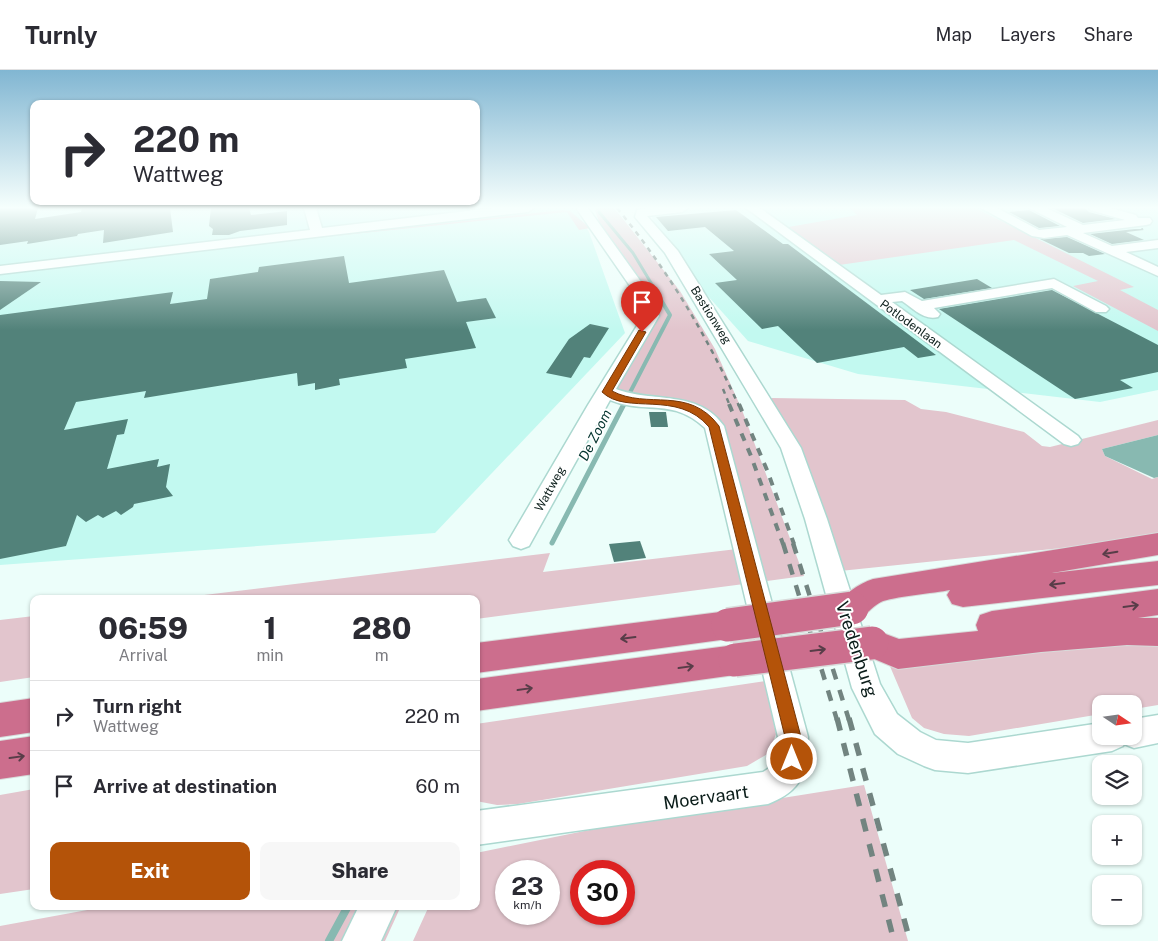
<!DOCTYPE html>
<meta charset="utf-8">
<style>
:root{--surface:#fff;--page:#f7f7f7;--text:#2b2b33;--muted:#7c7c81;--line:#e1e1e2;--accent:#b45309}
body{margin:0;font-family:"Public Sans",sans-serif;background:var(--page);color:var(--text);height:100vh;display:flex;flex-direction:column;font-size:19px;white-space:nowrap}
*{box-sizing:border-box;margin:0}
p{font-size:16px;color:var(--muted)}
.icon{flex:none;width:28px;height:28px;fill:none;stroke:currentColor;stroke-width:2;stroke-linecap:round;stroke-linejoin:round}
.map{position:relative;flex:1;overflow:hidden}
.panel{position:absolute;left:30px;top:525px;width:450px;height:315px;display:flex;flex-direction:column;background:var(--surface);border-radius:10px;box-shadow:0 1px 4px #0004}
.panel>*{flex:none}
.guide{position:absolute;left:30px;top:30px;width:450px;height:105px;border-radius:10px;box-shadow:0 1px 4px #0004;background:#fff;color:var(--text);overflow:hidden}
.needle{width:32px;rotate:103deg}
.controls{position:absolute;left:1092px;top:625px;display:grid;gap:10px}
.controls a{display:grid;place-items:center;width:50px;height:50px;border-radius:10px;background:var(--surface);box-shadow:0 1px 4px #0004;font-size:25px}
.speed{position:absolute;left:495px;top:790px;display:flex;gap:10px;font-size:25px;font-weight:700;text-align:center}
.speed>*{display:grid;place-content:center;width:65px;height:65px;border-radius:50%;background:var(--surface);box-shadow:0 1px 4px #0004;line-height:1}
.speed small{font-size:12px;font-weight:400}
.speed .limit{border:8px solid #d22;background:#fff;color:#111}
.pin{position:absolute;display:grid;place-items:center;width:42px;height:42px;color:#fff;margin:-51px -21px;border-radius:50% 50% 50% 0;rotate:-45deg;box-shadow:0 0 5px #0007}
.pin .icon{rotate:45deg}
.me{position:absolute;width:55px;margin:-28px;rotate:0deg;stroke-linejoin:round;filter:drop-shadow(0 0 4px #0008)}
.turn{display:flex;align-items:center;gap:18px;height:105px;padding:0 20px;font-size:22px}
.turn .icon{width:65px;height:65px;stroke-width:2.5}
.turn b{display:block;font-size:35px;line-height:42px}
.eta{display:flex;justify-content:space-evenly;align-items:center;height:85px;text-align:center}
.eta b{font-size:30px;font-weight:800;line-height:35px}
.button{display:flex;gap:10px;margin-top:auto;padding:10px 20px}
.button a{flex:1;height:58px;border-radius:10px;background:var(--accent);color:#fff;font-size:20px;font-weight:800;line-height:58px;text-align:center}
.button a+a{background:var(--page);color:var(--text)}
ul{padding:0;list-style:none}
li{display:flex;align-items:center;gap:15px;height:70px;padding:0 20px;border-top:1px solid var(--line)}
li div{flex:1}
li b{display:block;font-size:19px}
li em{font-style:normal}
header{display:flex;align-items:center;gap:30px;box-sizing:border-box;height:70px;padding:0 25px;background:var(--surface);border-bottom:1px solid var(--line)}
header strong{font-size:24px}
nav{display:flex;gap:28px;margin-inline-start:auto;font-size:18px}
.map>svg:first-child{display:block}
</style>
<header>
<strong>Turnly</strong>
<nav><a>Map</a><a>Layers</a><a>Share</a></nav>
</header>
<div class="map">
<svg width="1158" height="871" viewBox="0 0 1158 871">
<rect width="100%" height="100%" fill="#ecfefa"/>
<g fill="#c2f9f0">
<polygon points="0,138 574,138 589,162 625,263 435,463 0,495"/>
<polygon points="705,138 1158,138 1158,320 1100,332 858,304 748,271 658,170 651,144"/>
</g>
<g fill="#e2c5cd" fill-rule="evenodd">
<polygon points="599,138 614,138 623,149 680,221 715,279 742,340 804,506 767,511 725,368 682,331 645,324 640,326 614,319 641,269 649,228 637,205 600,155 595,140"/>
<polygon points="850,138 975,138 1134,217 1120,220 1158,240 1158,261 1073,216 1098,211 1014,170 839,195 783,158 857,145"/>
<polygon points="562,140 570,141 590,158 579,160 567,142 295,170"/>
<polygon points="771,328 905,330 921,339 946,342 1024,362 1042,376 1050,377 1158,350 1158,365 1102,379 1105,386 1152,409 1158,407 1158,468 840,501 832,463 794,373"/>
<polygon points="737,479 744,514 476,549 476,529 171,529 550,483 543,502"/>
<polygon points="34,546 34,607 0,612 0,550"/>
<polygon points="1158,565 1158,635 1134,639 1134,634 1101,634 1101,644 969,666 944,664 924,658 912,648 889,594"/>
<polygon points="766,611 776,664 769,683 747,696 518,734 497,735 476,731 476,654"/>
<path d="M864,715L908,871H413L429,836H476V783L619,754ZM506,801H549V844H506ZM581,801H624V844H581Z"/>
<polygon points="34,719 34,819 0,824 0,725"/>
<polygon points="109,836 401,836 385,871 0,871 0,856"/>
</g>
<polygon fill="#88b9b1" points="1158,365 1158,407 1154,408 1105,386 1102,379"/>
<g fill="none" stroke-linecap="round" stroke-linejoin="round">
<polyline stroke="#88b9b1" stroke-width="3" points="599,142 633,183 659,226"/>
<polyline stroke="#88b9b1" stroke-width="4" points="623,336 670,245 658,225"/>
<polyline stroke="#88b9b1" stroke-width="5" points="552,473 624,334"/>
<polyline stroke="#88b9b1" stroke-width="8" points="329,871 348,836"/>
</g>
<g fill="#52827a">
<polygon points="0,138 38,138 35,149 81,142 82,138 170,138 173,162 103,173 104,160 78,164 77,166 27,174 28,171 0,175"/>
<polygon points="211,138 249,138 251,145 287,141 287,155 240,161 229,165 212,165 213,159 209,156"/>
<polygon points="1052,138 1085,138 1089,142 1116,149 1083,153"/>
<polygon points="736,140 783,174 788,174 936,285 918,288 904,277 817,293 778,256 762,259 715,213 737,210 709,184 734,181 705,157 668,161 656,147"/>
<polygon points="1029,140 1060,156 1039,158 1009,142"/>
<polygon points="1141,158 1144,160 1126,162 1144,170 1112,174 1090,164 1144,158"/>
<polygon points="1067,167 1105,184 1089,186 1083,183 1069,183 1040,169"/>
<polygon points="344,186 349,213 444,200 457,232 486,228 496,248 466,252 476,278 405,289 407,298 339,309 340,315 315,320 315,313 298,316 297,303 144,328 146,321 76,332 64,360 128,349 124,364 117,365 107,399 159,389 157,397 170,394 166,417 173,426 134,434 133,437 121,445 116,441 103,448 98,445 86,452 77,445 66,476 0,489 0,245 173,222 170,234 207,229 210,209 258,202 259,197"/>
<polygon points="977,209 992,218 924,229 910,220"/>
<polygon points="0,211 41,212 0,240"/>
<polygon points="1052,220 1158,275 1158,302 1120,310 1133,318 1075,329 939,239"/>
<polygon points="590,254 609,258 590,288 584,287 571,308 546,303 569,269"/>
<polygon points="649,342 666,342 668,357 651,357"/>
<polygon points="640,471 646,488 614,492 609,474"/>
</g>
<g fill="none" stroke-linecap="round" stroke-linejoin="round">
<g stroke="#acd8d0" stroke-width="3">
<g id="minor">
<polygon points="304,138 316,138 322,158 493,138 534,138 528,142 0,204 0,196 310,160"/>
<path d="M576,138H588L644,216L659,246L616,319C652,333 698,319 724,356L808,667C807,703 803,720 768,734L476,775V741L763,702C780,692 776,686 778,667L705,358C672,327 646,345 610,330L529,476L521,479L513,476L509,470L588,335L643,246L630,216Z"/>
<polygon points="649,138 688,138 682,142 647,146 678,181 801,378 827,449 880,614 897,644 920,662 936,670 968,673 1101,653 1101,666 1134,666 1134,649 1158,645 1158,673 1134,678 1124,674 1123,676 1112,681 968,703 935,700 924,696 898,684 875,664 852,618 805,449 781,378 665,183 635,147 637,140"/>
<path d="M746,138H760L881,225L905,222L922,231L1054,209L1106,236L1109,239L1106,242H1096L1052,218L934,238L940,244L938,247C924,251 913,238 902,231L892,232L1078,366L1081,370L1078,374L1071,376L1064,374Z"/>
<polygon points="981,138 997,138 1039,160 1067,157 1029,138 1046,138 1083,155 1125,150 1090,140 1088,138 1110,138 1136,145 1138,148 1150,148 1152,151 1150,154 1146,155 1083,163 1112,176 1158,170 1158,178 1126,182 1158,197 1158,206 1067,165 1044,168 1032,166"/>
<polygon points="359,836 397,836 381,871 342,871"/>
</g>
</g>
<g stroke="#d8dbda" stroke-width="2">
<g id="highway">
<path d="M1158,463V485L1052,503L1158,491V515L963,537L952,534L947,525L950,520C936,523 891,527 881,532C863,542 865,555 841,547L836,538C843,524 858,514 873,509Z"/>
<polygon points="1158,519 1158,545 1138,548 1158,548 1158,576 1127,575 1041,582 898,599 860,583 855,573 860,563 872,559 899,569 978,561 976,555 980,545 992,541"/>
<polygon points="728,541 740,545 744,555 740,565 728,569 476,603 476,573"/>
<polygon points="735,575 747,579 752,590 747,601 735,605 476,641 476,609"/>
<polygon points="34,628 34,662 0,667 0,633"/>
<polygon points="34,666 34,704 0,709 0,671"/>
</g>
</g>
<use href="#minor" fill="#fff" fill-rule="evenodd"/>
<use href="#highway" fill="#cc6e8d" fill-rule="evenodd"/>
<g stroke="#728480" stroke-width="2.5" stroke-dasharray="5 5" stroke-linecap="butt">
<path d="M617,138C667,199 706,264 739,336"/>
<polyline points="723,319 730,336"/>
</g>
<g stroke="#728480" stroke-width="4" stroke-dasharray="8 8" stroke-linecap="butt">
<polyline points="729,334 751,386 783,474"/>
<polyline points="739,334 767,400 794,474"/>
</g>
<g stroke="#728480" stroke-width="4.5" stroke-dasharray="11 11" stroke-linecap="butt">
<polyline points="783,473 837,650"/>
<polyline points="793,473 849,650"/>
</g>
<g stroke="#728480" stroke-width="5.5" stroke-dasharray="13 13" stroke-linecap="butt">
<polyline points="837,648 894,871"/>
<polyline points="849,648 910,871"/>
</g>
<g stroke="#d8dbda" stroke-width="36" stroke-linecap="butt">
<g id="highway-bridge">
<polyline points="728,555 852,538"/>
<polyline points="735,590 872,573"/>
</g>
</g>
<use href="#highway-bridge" stroke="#cc6e8d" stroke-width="33"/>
</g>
<defs><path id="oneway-shaft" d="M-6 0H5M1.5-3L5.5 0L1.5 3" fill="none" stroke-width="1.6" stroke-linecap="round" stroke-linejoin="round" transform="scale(1.25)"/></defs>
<g stroke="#583d48">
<use href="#oneway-shaft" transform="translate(1110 483) rotate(170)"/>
<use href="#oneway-shaft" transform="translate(1057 514) rotate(173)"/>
<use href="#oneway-shaft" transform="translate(1131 536) rotate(-8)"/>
<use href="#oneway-shaft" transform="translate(628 568) rotate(173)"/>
<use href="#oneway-shaft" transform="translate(818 580) rotate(-7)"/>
<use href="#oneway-shaft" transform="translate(686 597) rotate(-8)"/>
<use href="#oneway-shaft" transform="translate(525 619) rotate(-8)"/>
<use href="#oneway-shaft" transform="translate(17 687) rotate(-8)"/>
</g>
<linearGradient id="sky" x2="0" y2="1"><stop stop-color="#81b6d2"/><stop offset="0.53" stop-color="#f6fffd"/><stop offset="1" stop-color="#f6fffd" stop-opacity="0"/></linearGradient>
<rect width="1158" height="260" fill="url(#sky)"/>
<path fill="#b45309" stroke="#753606" d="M639,260L646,262L612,321C648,340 688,315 719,356L801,667L800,689L797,694L792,697L786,694L784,689L785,667L709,357C677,319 627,346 602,322Z"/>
<g text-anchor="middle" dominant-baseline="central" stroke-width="4" stroke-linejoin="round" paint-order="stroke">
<g font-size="12" fill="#0b1d1a" stroke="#fff">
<text transform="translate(711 245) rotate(58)">Bastionweg</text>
<text transform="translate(911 254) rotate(36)">Potlodenlaan</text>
<text transform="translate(550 419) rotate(-61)">Wattweg</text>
</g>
<g font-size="14" font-style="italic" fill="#02332d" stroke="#fff">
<text transform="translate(595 365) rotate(-63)">De Zoom</text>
</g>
<g font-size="18" fill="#0b1d1a" stroke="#fff">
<text transform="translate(857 579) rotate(72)">Vredenburg</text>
<text transform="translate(706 727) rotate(-8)">Moervaart</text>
</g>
</g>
</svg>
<div class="controls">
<a><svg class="needle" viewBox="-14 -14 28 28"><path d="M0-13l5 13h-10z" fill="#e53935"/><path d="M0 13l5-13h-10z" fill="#7c7c81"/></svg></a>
<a><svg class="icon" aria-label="layers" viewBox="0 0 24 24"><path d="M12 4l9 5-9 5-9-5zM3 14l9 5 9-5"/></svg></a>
<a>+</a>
<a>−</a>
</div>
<div class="speed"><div>23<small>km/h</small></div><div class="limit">30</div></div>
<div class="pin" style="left:642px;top:262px;background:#d93025"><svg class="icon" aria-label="arrive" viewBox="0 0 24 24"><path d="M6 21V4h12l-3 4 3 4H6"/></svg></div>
<svg class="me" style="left:792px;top:689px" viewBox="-20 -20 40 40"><circle r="17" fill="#b45309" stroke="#fff" stroke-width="3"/><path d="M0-11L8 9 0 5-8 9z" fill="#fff"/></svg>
<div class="guide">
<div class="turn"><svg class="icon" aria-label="right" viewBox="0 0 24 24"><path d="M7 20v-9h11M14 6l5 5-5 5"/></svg><div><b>220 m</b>Wattweg</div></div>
</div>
<section class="panel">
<div class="eta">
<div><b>06:59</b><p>Arrival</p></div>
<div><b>1</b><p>min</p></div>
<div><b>280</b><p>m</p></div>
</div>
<ul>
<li><svg class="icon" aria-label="right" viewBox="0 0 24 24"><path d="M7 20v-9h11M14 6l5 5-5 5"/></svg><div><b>Turn right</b><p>Wattweg</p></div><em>220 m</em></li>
<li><svg class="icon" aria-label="arrive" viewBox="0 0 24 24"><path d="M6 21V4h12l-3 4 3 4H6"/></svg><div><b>Arrive at destination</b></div><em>60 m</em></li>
</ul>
<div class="button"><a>Exit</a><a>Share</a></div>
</section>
</div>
